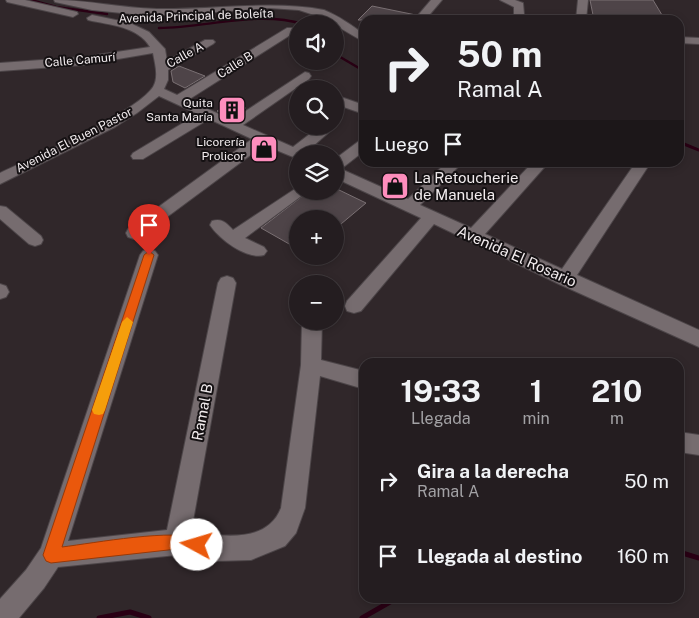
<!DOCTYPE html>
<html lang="es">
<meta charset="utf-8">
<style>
:root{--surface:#241d20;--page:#2c2629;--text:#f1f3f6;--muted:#a3a2a5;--line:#413b3e}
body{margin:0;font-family:"Public Sans",sans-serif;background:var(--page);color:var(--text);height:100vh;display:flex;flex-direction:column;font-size:19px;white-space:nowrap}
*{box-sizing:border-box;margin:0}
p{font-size:16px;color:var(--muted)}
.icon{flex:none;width:28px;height:28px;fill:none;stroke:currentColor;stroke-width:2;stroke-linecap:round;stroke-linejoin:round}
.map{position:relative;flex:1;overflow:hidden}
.sheet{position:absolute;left:359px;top:358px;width:325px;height:245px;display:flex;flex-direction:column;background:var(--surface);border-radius:15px;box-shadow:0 2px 8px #0003,0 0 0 1px var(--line)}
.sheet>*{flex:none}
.guide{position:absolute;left:359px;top:15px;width:325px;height:152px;border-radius:15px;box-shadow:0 2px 8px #0003,0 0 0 1px var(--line);background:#241d20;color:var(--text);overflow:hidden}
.fabs{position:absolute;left:289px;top:15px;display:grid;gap:10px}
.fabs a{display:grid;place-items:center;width:55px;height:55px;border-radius:50%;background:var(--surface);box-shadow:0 2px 8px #0003,0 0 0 1px var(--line);font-size:25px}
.pin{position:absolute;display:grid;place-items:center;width:42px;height:42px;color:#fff;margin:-51px -21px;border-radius:50% 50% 50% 0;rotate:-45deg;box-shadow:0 0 5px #0007}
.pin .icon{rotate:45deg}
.me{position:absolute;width:55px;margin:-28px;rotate:276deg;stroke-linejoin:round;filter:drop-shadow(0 0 4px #0008)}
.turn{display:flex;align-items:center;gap:18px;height:105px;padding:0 15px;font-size:22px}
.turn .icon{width:65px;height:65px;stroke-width:2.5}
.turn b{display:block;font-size:35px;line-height:42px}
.then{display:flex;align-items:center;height:48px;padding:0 15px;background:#0003;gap:10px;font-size:19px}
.eta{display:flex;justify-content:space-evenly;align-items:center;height:85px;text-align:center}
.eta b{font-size:30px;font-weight:700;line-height:35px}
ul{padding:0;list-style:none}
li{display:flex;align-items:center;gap:15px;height:75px;padding:0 15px}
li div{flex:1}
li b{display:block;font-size:19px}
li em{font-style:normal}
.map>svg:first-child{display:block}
</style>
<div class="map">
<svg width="699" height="618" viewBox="0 0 699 618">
<rect width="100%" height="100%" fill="#30272a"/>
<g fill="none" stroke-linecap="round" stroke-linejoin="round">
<g stroke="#290014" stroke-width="2.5">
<polyline points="31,0 56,7 107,14"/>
<path d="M159,28C206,28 257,10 303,24"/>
<polyline points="335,54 364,71"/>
</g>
<polyline stroke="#290014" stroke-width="3" points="679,142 699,150"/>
<g stroke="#290014" stroke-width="5">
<polyline points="679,552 699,558"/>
<polyline points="99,618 130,612 149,618"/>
<polyline points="362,618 397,598"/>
</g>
</g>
<g fill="#4e4448" stroke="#7a7073">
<polygon points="590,0 653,0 665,20 594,20"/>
<polygon points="372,6 416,15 412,20 358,20"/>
<polygon points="179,66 205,76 185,88 173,82 171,71"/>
<polygon points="233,102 246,108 232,118 217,111"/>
<polygon points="335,188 366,203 335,229 335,219 298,219 298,249 261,228 309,191 335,191"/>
</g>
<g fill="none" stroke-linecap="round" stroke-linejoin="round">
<g stroke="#4c4548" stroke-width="2">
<g id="minor">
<polygon points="6,0 25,0 77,12 78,14 73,17 7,2"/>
<path d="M54,0C88,0 122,8 157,9C211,10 272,0 324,10C339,16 351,25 364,34V42L323,18L299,10L269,8L176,15H142L92,10L55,2Z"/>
<polygon points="431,0 442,0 425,20 414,20"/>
<polygon points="500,0 515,0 523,3 524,14 520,20 509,20 514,14 514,7"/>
<polygon points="578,0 588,0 586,20 576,20"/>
<path d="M92,15L130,23L149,32L165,49L167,61L205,40H213L215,42L213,44L168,70V80L164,89L177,95L287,28H295L297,30L295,32L188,100L232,120L305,72L309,73L311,76L309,79L243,125L293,147L320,126H336L304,154H298V159L264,145L140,237L134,239L128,237L126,233L128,229L252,139L209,119L143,159H133L131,156L133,153L198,114L159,96L137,113L115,127L0,184V173C32,158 136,113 153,87C159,77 155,64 153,53L83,65L0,71V63L83,57L150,47C138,26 109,25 88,20L87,18Z"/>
<polygon points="679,37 699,38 699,44 679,43"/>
<polygon points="335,95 364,105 364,114 335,104"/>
<polygon points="364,140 364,151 341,169 408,199 447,162 463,162 420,205 471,228 533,162 549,162 485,234 562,269 636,162 651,162 577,275 699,330 699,347 559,284 434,224 361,311 354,313 347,311 345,306 347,301 421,218 335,178 335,159 359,141"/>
<path d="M298,187V191H307L304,194L245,238L264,247L267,251L264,255C247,260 219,239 210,225L212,221C222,218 226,223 233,230Z"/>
<polygon points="0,206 6,207 41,236 43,240 41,244 35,246 29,244 0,219"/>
<path d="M149,249L155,251L158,255L68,541L167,530L218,283L221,278L227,276L233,278L236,283L191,532C222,536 267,544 281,508L301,365L302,321H322L321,360L364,371V389L320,376L305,508L296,533L285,546L251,560L216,561L177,555L58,567L44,588L19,618H0V599L26,570L41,548L140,255L143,251Z"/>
<polygon points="0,284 6,286 9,292 6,297 0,299"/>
<polygon points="679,432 699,435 699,455 679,452"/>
</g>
</g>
<use href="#minor" fill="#766c6f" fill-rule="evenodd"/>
</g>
<path fill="#ea580c" stroke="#983908" d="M149,251L154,255L62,547C95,543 174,528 202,539L204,545L202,550L197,552L177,549L51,563L46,561L43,555L144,255Z"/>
<polygon fill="#f59e0b" points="127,317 133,322 105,410 103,414 99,415 94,414 92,410 122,322"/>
<defs>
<g id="building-square" transform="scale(1.4375)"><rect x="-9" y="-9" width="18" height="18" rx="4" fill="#fe8ebd" stroke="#151113"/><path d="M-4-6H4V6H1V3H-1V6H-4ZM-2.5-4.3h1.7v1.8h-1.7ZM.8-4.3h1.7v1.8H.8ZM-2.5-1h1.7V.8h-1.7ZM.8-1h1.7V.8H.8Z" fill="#111"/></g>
<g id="shop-square" transform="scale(1.4375)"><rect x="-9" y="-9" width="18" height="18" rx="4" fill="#fe8ebd" stroke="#151113"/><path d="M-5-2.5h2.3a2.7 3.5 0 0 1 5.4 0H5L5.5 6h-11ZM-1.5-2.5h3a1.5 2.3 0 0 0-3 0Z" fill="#111"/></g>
</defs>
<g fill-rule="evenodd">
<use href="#building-square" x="232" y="110"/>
<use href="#shop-square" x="264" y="149"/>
<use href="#shop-square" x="395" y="186"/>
</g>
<g text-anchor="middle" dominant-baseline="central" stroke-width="4" stroke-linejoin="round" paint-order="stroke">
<g font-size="12" fill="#f2ecee" stroke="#151113">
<text transform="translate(196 16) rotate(-2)">Avenida Principal de Boleíta</text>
<text transform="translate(185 55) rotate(-29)">Calle A</text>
<text transform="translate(80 60) rotate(-5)">Calle Camurí</text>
<text transform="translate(235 65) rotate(-32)">Calle B</text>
<text transform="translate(74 140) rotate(-27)">Avenida El Buen Pastor</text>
</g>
<g font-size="12" fill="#f2ecee" stroke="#151113" text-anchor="end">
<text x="213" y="103">Quita<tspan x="213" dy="14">Santa María</tspan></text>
<text x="245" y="142">Licorería<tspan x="245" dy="14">Prolicor</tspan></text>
</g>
<g font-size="15" fill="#f2ecee" stroke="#151113" text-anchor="start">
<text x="414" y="177">La Retoucherie<tspan x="414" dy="17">de Manuela</tspan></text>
</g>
<g font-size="15" fill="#f2ecee" stroke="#151113">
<text transform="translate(517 256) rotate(24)">Avenida El Rosario</text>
<text transform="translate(202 412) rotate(-79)">Ramal B</text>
</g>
</g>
</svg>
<div class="fabs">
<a><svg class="icon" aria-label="sound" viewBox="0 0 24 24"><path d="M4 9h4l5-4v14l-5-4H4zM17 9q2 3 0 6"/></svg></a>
<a><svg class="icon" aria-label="search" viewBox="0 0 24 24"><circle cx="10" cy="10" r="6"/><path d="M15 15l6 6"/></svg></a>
<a><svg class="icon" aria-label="layers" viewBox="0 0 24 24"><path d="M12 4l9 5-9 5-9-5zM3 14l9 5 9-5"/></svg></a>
<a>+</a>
<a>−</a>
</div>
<div class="pin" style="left:149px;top:255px;background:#d93025"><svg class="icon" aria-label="arrive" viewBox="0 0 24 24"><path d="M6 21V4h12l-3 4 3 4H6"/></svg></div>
<svg class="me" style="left:197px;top:545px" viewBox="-20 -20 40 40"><circle r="19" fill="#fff"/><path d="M0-13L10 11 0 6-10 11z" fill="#ea580c"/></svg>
<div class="guide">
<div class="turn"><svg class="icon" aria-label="right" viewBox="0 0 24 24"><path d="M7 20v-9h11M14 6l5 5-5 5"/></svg><div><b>50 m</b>Ramal A</div></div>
<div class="then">Luego<svg class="icon" aria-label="arrive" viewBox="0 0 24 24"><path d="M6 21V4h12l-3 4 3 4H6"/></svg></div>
</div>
<section class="sheet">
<div class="eta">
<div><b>19:33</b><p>Llegada</p></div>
<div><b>1</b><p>min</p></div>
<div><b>210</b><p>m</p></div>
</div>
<ul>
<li><svg class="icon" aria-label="right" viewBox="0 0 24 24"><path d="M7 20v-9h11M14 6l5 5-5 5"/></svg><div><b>Gira a la derecha</b><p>Ramal A</p></div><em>50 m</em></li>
<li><svg class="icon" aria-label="arrive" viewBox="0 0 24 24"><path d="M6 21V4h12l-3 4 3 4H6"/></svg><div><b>Llegada al destino</b></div><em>160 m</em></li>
</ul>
</section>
</div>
